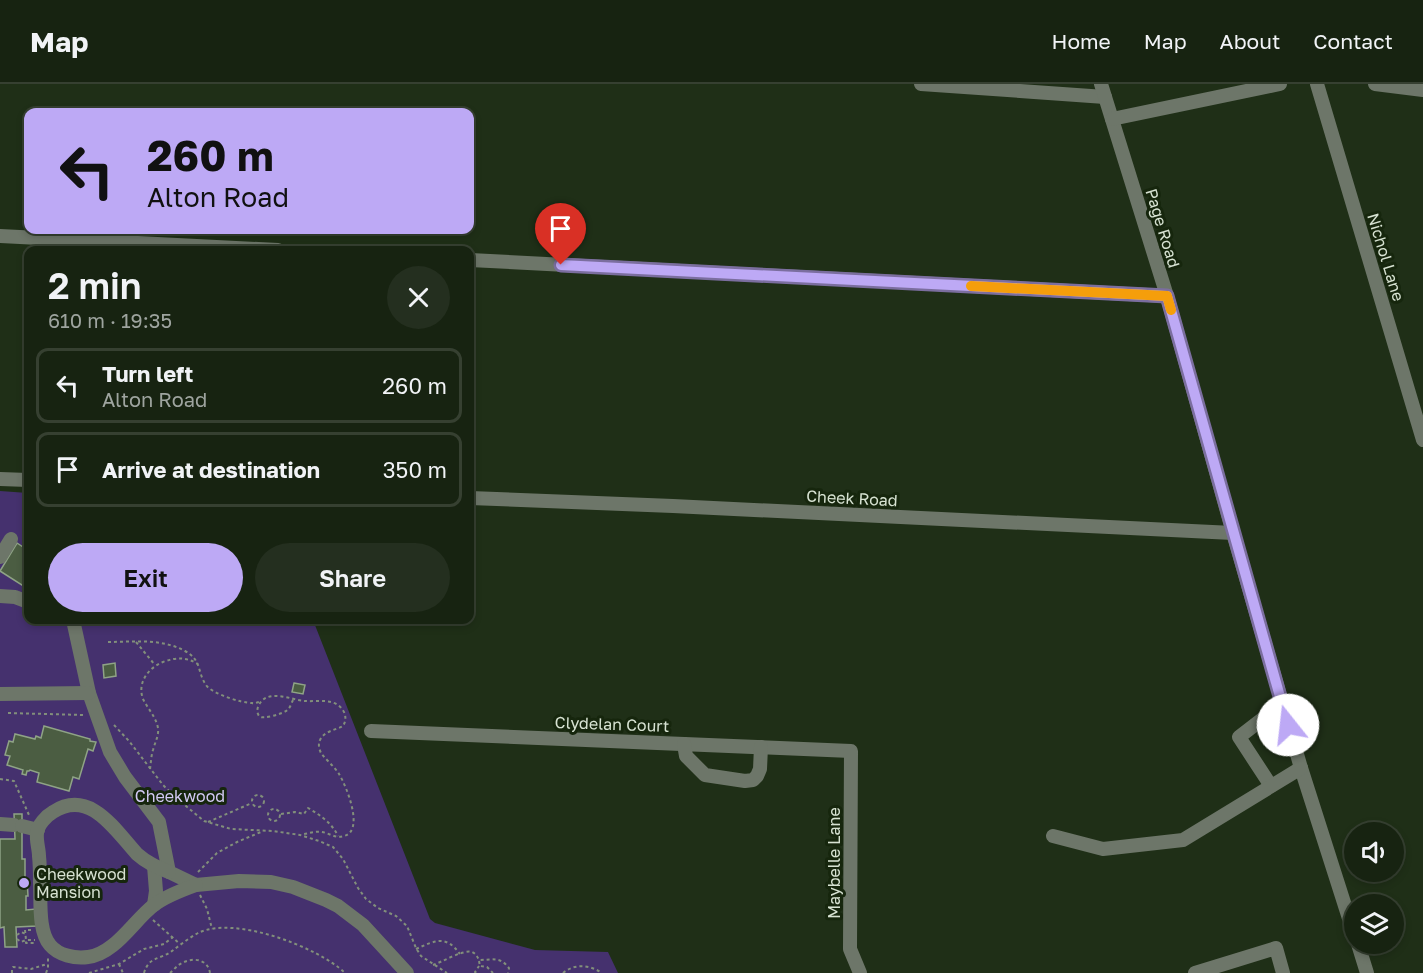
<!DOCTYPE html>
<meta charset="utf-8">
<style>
:root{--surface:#172311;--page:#242f1f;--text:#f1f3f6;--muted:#9ea49f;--line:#364031;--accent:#bda9f5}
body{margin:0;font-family:"Golos Text",sans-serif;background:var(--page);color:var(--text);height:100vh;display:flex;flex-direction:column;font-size:22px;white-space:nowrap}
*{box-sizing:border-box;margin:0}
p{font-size:20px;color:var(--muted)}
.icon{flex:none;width:33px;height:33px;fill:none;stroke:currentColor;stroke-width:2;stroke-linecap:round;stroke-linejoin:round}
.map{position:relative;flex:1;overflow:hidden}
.side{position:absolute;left:24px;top:162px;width:450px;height:378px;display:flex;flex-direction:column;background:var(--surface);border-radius:12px;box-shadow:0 3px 9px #0003,0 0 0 2px var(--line)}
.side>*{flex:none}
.banner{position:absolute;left:24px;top:24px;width:450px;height:126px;border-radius:12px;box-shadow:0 3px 9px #0003,0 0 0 2px var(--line);background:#bda9f5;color:#111;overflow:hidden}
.buttons{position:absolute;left:1344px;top:738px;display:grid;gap:12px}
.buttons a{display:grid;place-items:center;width:60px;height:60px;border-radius:50%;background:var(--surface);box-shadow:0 3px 9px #0003,0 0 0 2px var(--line);font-size:30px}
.pin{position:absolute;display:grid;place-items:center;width:51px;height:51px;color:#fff;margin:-62px -26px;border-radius:50% 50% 50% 0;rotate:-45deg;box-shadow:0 0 6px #0007}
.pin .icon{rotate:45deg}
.me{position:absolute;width:66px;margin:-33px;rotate:344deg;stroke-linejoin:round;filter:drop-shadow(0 0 4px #0008)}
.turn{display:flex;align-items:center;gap:21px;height:126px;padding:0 24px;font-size:27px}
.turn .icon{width:78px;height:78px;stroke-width:2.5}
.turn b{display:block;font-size:42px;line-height:51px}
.round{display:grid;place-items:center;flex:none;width:63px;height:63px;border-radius:32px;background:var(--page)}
.head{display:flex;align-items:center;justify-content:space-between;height:102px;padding:0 24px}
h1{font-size:36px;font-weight:600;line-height:45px}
.action{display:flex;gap:12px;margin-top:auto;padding:12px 24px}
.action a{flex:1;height:69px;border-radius:36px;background:var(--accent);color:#111;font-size:24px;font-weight:600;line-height:69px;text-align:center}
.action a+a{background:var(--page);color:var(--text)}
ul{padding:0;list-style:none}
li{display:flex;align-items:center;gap:18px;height:75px;margin:0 12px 9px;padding:0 12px;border:3px solid var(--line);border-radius:12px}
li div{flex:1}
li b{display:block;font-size:22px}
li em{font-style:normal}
header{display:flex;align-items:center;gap:36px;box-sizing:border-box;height:84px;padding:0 30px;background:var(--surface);border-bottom:2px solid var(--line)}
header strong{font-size:28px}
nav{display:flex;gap:33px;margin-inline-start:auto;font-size:21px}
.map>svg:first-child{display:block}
</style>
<header>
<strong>Map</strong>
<nav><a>Home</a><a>Map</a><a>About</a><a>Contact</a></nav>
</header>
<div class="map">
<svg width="1423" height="889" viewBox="0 0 1423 889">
<rect width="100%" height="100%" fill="#1f2f17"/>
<polygon fill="#45316e" points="0,407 28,409 28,536 313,536 430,835 435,839 535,866 608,868 618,889 0,889"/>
<g fill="#4b5d42" stroke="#8fa386" stroke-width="1.5">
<polygon points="28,453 28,505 0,487 17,459 23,463"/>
<polygon points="115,579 116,592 104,594 103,581"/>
<polygon points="294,599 305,601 303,610 292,608"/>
<polygon points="44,642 90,655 90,657 96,658 93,667 88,665 79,695 73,693 69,707 37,698 39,689 30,686 29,687 27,687 26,691 22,690 23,686 7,681 10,672 5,671 9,657 13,658 15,650 35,655 36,652 41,654"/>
<polygon points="14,730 22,730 22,775 25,775 25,794 27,794 28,812 26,812 26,826 36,825 37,842 16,843 17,863 5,863 4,843 0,844 0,755 15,755"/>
</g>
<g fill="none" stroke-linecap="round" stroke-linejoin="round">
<g stroke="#828f7b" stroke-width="2" stroke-dasharray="3 3" stroke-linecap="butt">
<path d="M108,558C134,558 161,554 185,567C202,576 197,588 206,601C212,610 242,619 252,619C255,620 258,618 261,617"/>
<polyline points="136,558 155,581"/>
<path d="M293,616C291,620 290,625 286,627C281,630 262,636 259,632C257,629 257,626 258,623C266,603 291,616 305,617C319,618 336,613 344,628C346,633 346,637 343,642C336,646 324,647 320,656C318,660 319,665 321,669C326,676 334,682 339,690C346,701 365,747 344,752C336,755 329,749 322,748C316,747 310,749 304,750"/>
<polyline points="8,629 84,631"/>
<polyline points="114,641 129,657 163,701 175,713 204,737 231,745 273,747 300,751 319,757 333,763 343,775 358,804 366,815 378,824 396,832 407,842 416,864 421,872 447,889"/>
<path d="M150,685C151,679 151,672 153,666C155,658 159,652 158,644C156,633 148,625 143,615C137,599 148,584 163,578C176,573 186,573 198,580"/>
<polyline points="0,695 14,697 29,731"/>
<circle cx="258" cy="717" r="6"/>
<circle cx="274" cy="731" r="6"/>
<path d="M281,730L295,728L304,730L308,724C320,731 332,739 338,752"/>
<polyline points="208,738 252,719"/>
<polyline points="198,788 217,769 237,758 261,748"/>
<polyline points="200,811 207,825 212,845"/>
<polyline points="153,836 180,860"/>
<polyline points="31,846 25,846 26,856 35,856"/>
<polyline points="17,851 21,848 26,850"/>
<polyline points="17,855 21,858 26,856 26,859 35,859"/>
<path d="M416,865C436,856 446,851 460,870"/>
<polyline points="479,877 480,882 487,883 493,889"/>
<polyline points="119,880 123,889"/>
<path d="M433,881C442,878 464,865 472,868C476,870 477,872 479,876C492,876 500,872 509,884L508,889"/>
<polyline points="12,889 12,884 13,883 31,885 47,880"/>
<polyline points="46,889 48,884 48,874"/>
<polyline points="89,889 119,880 144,865 164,860 173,853"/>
<path d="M144,889C149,872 160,876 172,867C180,861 189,854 198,849C234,831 318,863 345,889"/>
<path d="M170,889C174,886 177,881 182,879C193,873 208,875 210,889"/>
<polyline points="476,889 475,888 479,882"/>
<path d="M563,889C575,879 590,881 602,889"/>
</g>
<g stroke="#6d7669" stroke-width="14">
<polyline points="921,0 1105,13"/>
<polyline points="1101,0 1167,212 1233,449 1301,684 1354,850"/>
<polyline points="1317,0 1423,356"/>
<polyline points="1375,0 1423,6"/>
<polyline points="1112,35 1280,0"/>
<polyline points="0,152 278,166"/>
<polyline points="470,176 1167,212"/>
<polyline points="0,395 28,396"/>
<polyline points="470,414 673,422 1233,449"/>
<polyline points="0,473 11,455"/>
<polyline points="0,512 15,513 28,518"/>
<polyline points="73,536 89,609 110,668 125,693 159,738 169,788 196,801 239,797 271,798 293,803 326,816 338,822 363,841 407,889"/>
<polyline points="0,610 89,609"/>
<polyline points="371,647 851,667 850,865 860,889"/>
<polyline points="684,660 686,672 705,691 745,697 753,696 757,692 760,685 761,663"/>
<polyline points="1271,702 1239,653 1282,620"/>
<polyline points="0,740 14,741"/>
<polyline points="22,742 38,746"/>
<polyline points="1053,752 1103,765 1183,756 1301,684"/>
<polyline points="154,782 156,807 154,821"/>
<path d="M169,788C157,783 147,779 137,770C115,746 90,704 53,728C46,732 38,741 37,749C36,757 39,765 39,772C40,781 40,790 40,799C41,817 38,847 50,861C58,871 75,875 88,873C115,870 134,836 154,821C166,812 182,806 196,801"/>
<polyline points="1358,860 1367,889"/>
<polyline points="1195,889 1276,864 1283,889"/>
</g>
</g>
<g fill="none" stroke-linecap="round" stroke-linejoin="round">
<g stroke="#7b6e9f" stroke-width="15">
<polyline id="route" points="561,181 1167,212 1288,641"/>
</g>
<use href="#route" stroke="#bda9f5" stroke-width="10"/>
<polyline stroke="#f59e0b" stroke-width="10" points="971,202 1167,212 1171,226"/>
</g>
<circle fill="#bda9f5" stroke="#16260d" stroke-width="2" cx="24" cy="799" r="6"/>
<g text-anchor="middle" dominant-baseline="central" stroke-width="6" stroke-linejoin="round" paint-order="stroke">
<g font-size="16" fill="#d7e2d2" stroke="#16260d">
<text transform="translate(1163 144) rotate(73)">Page Road</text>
<text transform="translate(1386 173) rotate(73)">Nichol Lane</text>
<text transform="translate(852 414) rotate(3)">Cheek Road</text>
<text transform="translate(612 640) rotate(2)">Clydelan Court</text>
<text transform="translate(834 779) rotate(-90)">Maybelle Lane</text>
</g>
<g font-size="16" fill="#d3c9f5" stroke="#16260d">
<text x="180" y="712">Cheekwood</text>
</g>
<g font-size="16" fill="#d7e2d2" stroke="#16260d" text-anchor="start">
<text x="36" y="790">Cheekwood<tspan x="36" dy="18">Mansion</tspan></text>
</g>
</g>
</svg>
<div class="buttons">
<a><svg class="icon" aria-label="sound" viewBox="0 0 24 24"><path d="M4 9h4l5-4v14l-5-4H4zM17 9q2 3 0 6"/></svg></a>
<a><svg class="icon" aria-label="layers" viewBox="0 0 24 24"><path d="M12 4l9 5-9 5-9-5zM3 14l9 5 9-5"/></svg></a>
</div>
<div class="pin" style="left:561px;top:181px;background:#d93025"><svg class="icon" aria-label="arrive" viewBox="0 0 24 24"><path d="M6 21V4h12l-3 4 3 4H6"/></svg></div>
<svg class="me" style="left:1288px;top:641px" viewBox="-20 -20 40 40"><circle r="19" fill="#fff"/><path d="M0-13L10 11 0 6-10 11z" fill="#bda9f5"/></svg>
<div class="banner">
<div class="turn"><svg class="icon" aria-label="left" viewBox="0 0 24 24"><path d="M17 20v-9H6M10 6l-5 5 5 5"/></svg><div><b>260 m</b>Alton Road</div></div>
</div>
<section class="side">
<div class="head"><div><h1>2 min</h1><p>610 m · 19:35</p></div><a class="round"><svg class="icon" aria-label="close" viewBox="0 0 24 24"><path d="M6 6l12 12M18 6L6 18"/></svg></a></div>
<ul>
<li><svg class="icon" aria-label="left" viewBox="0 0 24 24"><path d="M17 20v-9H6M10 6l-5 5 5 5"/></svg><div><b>Turn left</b><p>Alton Road</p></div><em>260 m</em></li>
<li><svg class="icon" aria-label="arrive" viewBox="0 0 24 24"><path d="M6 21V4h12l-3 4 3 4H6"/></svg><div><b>Arrive at destination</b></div><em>350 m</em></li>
</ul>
<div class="action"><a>Exit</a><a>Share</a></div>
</section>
</div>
